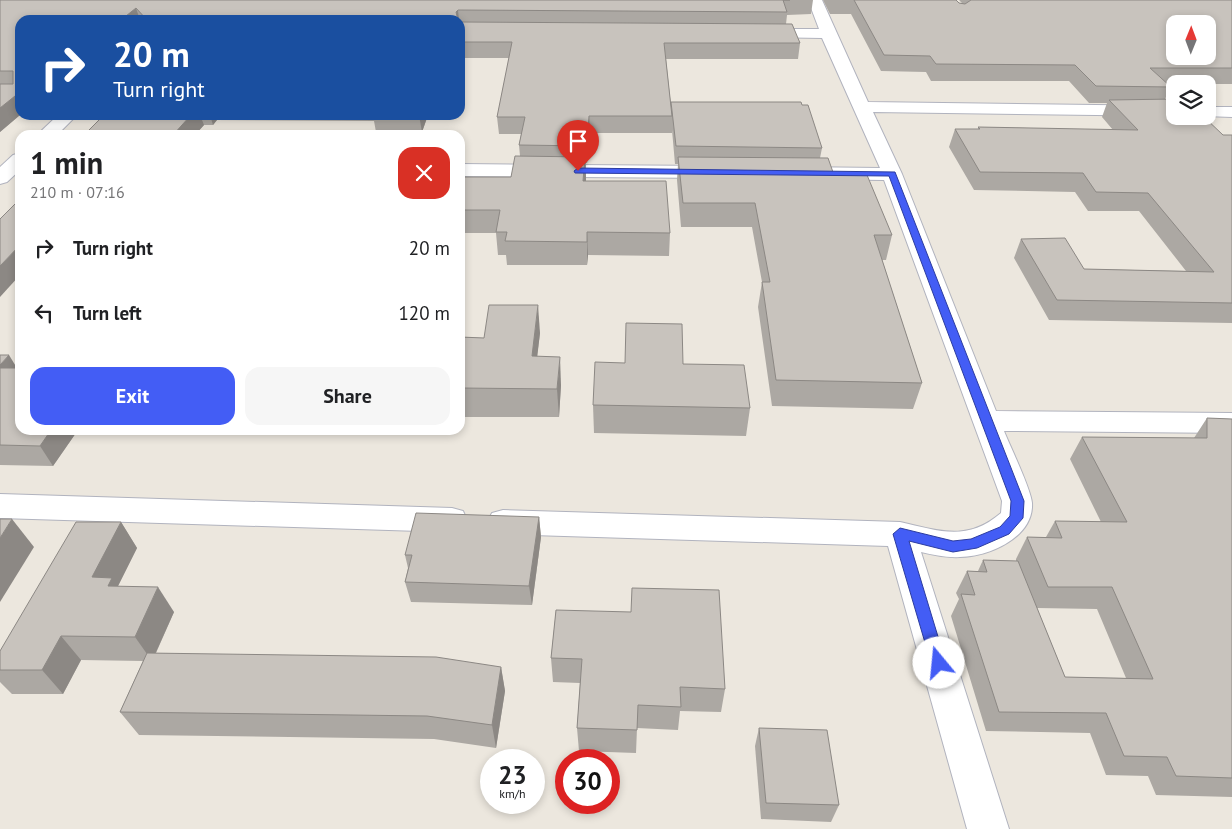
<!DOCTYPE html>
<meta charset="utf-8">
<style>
:root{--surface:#fff;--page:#f6f6f6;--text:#202124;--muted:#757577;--accent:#435df5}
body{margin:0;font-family:"PT Sans",sans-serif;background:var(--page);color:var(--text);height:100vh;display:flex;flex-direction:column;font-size:19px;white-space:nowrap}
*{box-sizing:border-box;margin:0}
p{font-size:16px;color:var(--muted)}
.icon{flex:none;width:28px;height:28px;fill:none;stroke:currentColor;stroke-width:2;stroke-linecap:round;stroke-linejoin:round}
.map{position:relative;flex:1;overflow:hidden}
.panel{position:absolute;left:15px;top:130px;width:450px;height:305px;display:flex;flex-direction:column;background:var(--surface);border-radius:15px;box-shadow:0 2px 8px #0003}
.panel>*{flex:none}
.hud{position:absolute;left:15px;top:15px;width:450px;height:105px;border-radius:15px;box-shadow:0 2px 8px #0003;background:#1a4fa0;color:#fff;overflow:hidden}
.needle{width:32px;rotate:1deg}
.buttons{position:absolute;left:1166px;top:15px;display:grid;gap:10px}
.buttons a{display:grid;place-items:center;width:50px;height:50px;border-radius:10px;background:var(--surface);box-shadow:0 2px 8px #0003;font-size:25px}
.speed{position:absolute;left:480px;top:749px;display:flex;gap:10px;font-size:25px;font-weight:700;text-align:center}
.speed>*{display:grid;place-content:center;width:65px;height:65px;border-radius:50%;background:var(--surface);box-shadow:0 2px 8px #0003;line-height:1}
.speed small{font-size:12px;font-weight:400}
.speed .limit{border:8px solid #d22;background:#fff;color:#111}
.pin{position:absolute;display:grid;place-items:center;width:42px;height:42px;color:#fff;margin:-51px -21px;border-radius:50% 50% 50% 0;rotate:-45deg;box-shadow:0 0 5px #0007}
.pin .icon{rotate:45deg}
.me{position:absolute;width:55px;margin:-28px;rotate:343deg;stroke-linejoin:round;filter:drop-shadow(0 0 4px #0008)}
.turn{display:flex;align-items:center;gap:18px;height:105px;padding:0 15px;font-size:22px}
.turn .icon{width:65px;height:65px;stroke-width:2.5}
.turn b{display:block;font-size:35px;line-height:42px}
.round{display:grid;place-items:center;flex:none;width:52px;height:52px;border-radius:15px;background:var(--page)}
.summary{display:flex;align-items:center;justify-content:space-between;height:85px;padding:0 15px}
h1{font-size:30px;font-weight:800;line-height:38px}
.cta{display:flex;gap:10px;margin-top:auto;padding:10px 15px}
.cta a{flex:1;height:58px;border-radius:15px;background:var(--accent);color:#fff;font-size:20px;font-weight:800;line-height:58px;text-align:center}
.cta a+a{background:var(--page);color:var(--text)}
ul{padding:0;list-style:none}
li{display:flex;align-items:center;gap:15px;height:65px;padding:0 15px}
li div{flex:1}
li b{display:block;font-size:19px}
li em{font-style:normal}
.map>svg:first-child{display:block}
</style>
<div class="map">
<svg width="1232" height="829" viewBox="0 0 1232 829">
<rect width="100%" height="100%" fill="#ece7de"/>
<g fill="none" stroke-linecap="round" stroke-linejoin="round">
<g stroke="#b1b3be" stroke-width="2">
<g id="minor">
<path d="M808,0H822L868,102L1175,106V116L873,112L902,174L996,411L1232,413V433L1004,431C1010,446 1031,489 1032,503C1034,537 989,557 960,557C947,558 934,555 921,552L1009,829H967L888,546L503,534L492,531L487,522L492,513L503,510L900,522C940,531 967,542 1001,513L1002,501L884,180L796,179L789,177L786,173L789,169L796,167L880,168L822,38L759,37L752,33L759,29H819Z"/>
<polygon points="1208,107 1232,107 1232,117 1204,116 1208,116"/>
<polygon points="58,115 77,115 57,135 37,135"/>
<polygon points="20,153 20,170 7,182 0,184 0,167 13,155"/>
<polygon points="460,164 713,166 720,168 723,172 720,176 713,178 460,176"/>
<polygon points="0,494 452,508 463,511 467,520 463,529 452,532 0,518"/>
</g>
</g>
<use href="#minor" fill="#fff" fill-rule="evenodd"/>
</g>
<g fill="#aca8a3" fill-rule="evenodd">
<polygon points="0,0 813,0 811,14 787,15 786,24 800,43 798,59 666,59 671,106 822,148 820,158 834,175 892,235 886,260 882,260 922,383 913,409 772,406 758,307 762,282 752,227 681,227 677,180 678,164 675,164 672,130 672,133 590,133 587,163 586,163 586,181 670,233 669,256 588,255 587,265 507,265 506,255 498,255 496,233 460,233 460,177 511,177 520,156 519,145 521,134 499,134 497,117 509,58 460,58 460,20 20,20 20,115 0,132"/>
<polygon points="823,0 956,0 959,3 962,3 959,0 1232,0 1232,84 1168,84 1171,87 1165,99 1223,135 1232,135 1232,323 1049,320 1014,258 1021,239 1084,269 1186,271 1139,211 1088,211 1075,192 974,190 949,147 955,129 978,129 978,127 1113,130 1102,117 1107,103 1089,103 1069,81 931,81 926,72 881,71 851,14 830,14"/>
<polygon points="104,115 428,115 422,132 376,132 374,121 217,120 213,125 204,125 195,135 84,135"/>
<polygon points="540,333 537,356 561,385 559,417 462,417 461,422 460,422 460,337 484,338"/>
<polygon points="0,355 20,430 78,430 53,466 0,465"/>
<polygon points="683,364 750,408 746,436 594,433 593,405"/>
<path d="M1207,418L1232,419V797L1156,795L1148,776L1106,775L1090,733L986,731L951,616L959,599L956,593L967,571H978L983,560L1016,561V559L1027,537H1046L1055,521L1101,522L1070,459L1082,437L1194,438ZM1037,608L1097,609L1126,678L1065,677Z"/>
<polygon points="539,517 541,537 532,605 411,602 405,582 408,568 405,555"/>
<polygon points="121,522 137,548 118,586 174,612 156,653 501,667 505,691 496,748 434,739 139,735 120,712 143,661 81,660 63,694 12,694 0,682 0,651"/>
<polygon points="556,610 725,689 721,712 680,711 678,730 637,728 636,753 579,751 577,728 580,683 553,682 551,658"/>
<polygon points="759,728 839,805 831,822 761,819 755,746"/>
</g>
<g fill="#8c8884">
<polygon points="136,8 140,20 121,20"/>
<polygon points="458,10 459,20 457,20 456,12"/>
<polygon points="20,92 20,115 0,132 0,108"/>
<polygon points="191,115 200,115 204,125 195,135 173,135"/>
<polygon points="210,115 215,115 217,120 213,125"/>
<polygon points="419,115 428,115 422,132"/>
<polygon points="589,116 590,133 587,163 587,146"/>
<polygon points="585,157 586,179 584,204 583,181"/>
<polygon points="587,232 588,255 587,265"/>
<polygon points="20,245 20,275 0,297 0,266"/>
<polygon points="538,305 540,333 534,384 532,356"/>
<polygon points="9,355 20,373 0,371 0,365"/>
<polygon points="560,357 561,385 559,417 557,389"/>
<polygon points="460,403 462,417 461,422 460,415"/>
<polygon points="51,430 78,430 53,466 40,446"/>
<polygon points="539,517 541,537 532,605 529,586"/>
<polygon points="12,519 34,547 0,602 0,538"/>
<polygon points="121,522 137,548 118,586 130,603 92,577"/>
<polygon points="158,587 174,612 152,661 135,637"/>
<polygon points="61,636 81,660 63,694 42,670"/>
<polygon points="501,667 505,691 496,748 492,725"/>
</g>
<g fill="#c8c3bd" stroke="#8c8884" fill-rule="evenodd">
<polygon points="0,0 790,0 783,0 787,12 458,10 456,12 458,20 147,20 136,8 121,20 20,20 20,92 0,108 0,84 13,84 13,71 0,71"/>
<path d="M854,0H956L959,3L965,4L971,0H1232V68H1150L1171,87L1096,86L1075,65L936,64L930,56L884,55ZM1175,24H1208V56H1175Z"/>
<polygon points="460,22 792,24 800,43 664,43 672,116 589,116 587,146 519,145 525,117 497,117 512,42 460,42"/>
<polygon points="1175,99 1175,116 1203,116 1223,135 1232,135 1232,303 1057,300 1021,239 1065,238 1084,269 1214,272 1148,193 1096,192 1083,173 980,172 955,129 980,129 978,127 1138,130 1109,100"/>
<polygon points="671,102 801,102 802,105 808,105 822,148 676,146"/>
<polygon points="104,115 191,115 173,135 84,135"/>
<polygon points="515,156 585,157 583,181 666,181 670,233 587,232 587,242 505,241 507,232 496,232 500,210 460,210 460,177 511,177"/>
<polygon points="678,157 828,158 834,175 867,175 892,235 874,235 922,383 776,380 762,282 770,282 755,203 683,203"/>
<polygon points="20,199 20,245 0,266 0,219"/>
<polygon points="489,305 538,305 532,356 560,357 557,389 460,388 460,337 484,338"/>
<polygon points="626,323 682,324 683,364 744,365 750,408 593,405 595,362 625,363"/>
<polygon points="0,355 9,355 0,365"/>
<polygon points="0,368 20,368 20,430 51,430 40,446 0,445"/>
<polygon points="1207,418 1232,419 1232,778 1176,776 1167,757 1124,756 1106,713 999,712 961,594 975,595 967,571 987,572 983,560 1018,561 1065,677 1153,679 1112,587 1048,587 1027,537 1062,538 1055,521 1127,522 1082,437 1207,438"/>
<polygon points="416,513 539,517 529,586 405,582 412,555 405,555"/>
<polygon points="0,519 12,519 0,538"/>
<polygon points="76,522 121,522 92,577 112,578 108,586 158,587 135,637 61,636 42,670 0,670 0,651"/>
<polygon points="632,588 719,590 725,689 680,687 681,707 638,705 637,730 577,728 582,659 551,658 556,610 631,612"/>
<polygon points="147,653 436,657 501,667 492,725 427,716 120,712"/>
<polygon points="759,728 827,730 839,805 766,803"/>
</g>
<polygon fill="#435df5" stroke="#2c3c9f" points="578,168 895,172 1024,501 1023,518 1009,534 977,548 953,552 909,541 946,663 944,667 939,669 933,667 931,663 893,534 900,528 953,541 971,539 1000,527 1010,516 1011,501 889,176 575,173 574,171"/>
</svg>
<div class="buttons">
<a><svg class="needle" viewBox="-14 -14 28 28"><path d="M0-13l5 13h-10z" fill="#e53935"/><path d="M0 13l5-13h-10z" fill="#757577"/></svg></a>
<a><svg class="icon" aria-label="layers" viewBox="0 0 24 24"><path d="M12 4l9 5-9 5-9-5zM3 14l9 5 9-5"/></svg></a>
</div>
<div class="speed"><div>23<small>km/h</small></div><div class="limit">30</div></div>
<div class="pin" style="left:578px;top:171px;background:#d93025"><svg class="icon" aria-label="arrive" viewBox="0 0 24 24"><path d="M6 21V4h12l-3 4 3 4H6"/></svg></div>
<svg class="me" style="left:939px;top:663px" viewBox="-20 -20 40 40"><circle r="19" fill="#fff"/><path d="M0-13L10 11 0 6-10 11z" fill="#435df5"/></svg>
<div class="hud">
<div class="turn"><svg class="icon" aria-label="right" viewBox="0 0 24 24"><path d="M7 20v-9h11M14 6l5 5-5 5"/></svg><div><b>20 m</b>Turn right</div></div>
</div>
<section class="panel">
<div class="summary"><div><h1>1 min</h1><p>210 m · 07:16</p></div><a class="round" style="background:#d93025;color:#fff"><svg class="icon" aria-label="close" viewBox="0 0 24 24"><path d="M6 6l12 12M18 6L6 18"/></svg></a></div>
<ul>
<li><svg class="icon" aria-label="right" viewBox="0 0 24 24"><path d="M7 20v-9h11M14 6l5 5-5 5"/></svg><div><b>Turn right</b></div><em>20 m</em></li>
<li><svg class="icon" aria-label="left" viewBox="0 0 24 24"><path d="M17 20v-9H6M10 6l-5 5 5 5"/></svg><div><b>Turn left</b></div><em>120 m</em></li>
</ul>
<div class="cta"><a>Exit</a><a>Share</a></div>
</section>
</div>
